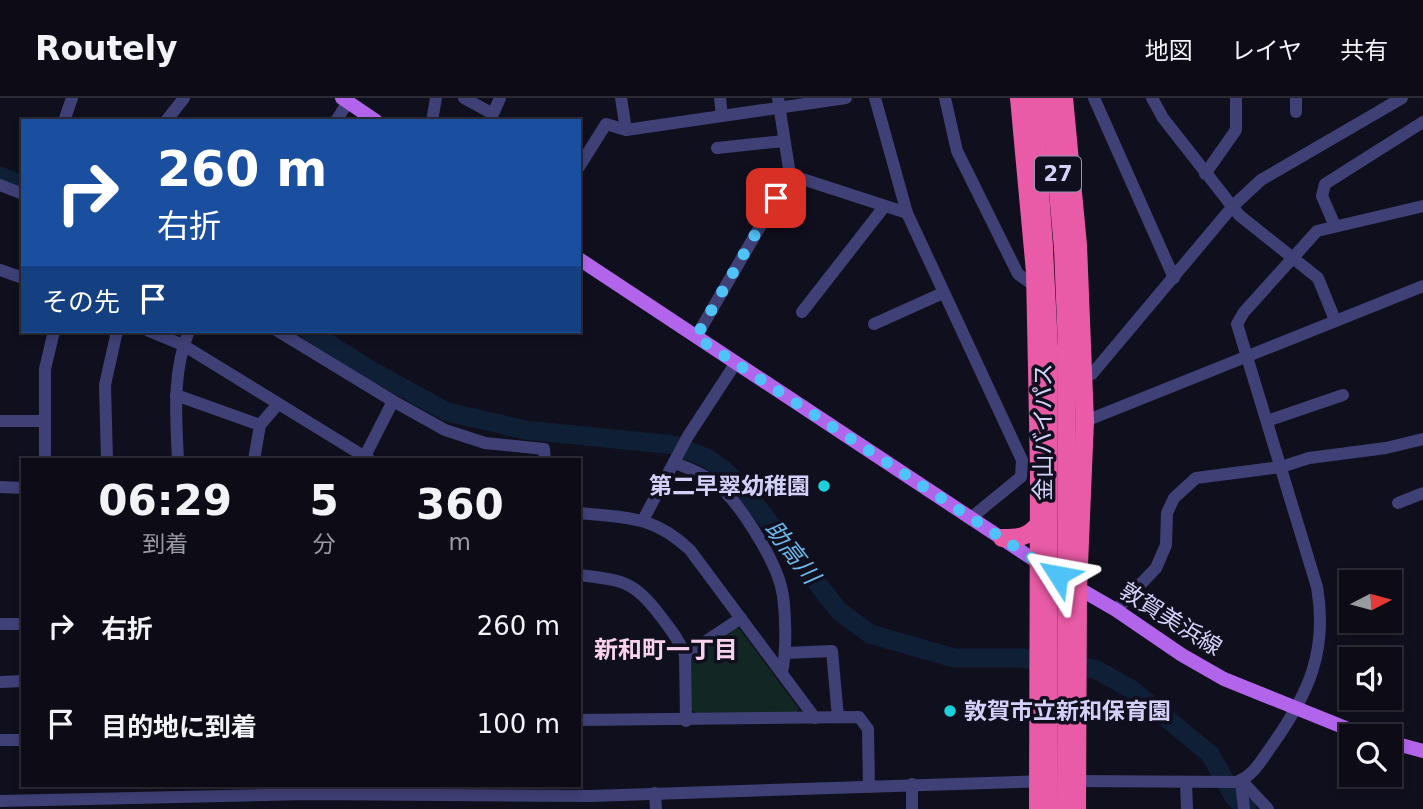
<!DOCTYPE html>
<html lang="ja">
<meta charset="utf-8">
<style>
:root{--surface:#0c0b16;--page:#1a1923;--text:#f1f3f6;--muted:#9a9ba1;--line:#2c2b35}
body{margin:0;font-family:"DejaVu Sans","Noto Sans JP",sans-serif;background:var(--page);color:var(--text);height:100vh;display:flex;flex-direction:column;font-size:26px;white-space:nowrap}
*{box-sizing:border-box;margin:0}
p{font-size:23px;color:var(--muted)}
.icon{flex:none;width:38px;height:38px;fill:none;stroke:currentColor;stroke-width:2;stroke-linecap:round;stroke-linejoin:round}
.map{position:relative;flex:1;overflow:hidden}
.drawer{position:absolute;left:21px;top:360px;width:560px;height:329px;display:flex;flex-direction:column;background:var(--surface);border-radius:0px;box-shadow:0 4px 10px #0003,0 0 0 2px var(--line)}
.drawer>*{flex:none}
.banner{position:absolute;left:21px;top:21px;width:560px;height:214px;border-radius:0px;box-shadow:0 4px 10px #0003,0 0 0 2px var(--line);background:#1a4fa0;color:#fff;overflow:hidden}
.needle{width:46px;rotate:84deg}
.controls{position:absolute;left:1339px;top:472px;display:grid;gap:14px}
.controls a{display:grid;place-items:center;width:63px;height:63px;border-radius:0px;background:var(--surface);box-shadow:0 4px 10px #0003,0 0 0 2px var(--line);font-size:35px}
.pin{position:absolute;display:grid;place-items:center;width:60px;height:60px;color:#fff;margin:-30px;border-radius:14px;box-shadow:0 4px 10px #0006}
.me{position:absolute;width:77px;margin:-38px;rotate:304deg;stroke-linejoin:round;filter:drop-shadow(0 0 5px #0008)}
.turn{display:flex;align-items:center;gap:24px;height:147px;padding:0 21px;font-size:32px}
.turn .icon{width:91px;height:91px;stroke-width:2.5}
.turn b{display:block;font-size:49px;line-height:60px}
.then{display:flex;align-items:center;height:66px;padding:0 21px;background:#0003;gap:14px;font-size:26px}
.eta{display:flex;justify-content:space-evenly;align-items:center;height:119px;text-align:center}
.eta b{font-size:42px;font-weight:700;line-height:49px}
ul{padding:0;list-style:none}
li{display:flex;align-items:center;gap:21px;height:98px;padding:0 21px}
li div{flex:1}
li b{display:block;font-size:26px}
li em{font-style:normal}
header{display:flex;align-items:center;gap:42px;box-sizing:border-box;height:98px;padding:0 35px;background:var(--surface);border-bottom:2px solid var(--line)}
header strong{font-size:33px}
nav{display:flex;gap:38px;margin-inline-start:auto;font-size:24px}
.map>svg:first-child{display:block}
</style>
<header>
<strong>Routely</strong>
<nav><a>地図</a><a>レイヤ</a><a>共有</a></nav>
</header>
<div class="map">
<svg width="1423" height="711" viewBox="0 0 1423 711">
<rect width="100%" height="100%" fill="#100f1d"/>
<polygon fill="#122624" points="733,530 739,530 799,611 796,615 699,617 690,611 691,560"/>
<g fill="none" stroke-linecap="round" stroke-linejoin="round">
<g stroke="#0f1f36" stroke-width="19">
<polyline points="0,78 23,87"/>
<polyline points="309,233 367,270 447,314 526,332 674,347 707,360 723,371 743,391 839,513 870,536 954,560 1022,560 1095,571 1131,591 1210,656 1234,699 1247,711"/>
</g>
<g stroke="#3f4076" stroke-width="12">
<polyline points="464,0 493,16 500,0"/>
<polyline points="621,0 626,32"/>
<polyline points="720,0 722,18"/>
<polyline points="875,0 907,115 1022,362 1021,379 972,419"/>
<polyline points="945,0 957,53 1018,176 1035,188"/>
<polyline points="1094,0 1174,180"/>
<polyline points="1152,0 1163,20 1239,117 1318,180 1335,222"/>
<polyline points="1296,0 1296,14"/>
<polyline points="64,23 72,0"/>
<polyline points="166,23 184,0"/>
<polyline points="336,23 348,4"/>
<polyline points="432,23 436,0"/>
<polyline points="717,50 784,43"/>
<polyline points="579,69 606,26 626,32 846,0"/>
<polyline points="1205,76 1236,32 1236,0"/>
<polyline points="790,77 907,115"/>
<polyline points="0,87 23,96"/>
<polyline points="1335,128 1322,98 1325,86 1423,24"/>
<polyline points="0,172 23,180"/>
<polyline points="802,214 884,109"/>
<polyline points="874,226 943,195"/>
<polyline points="149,233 183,247 370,362"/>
<polyline points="278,233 393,303 445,332 485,345 544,351 545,362"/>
<polyline points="696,239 790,77 778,0"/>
<polyline points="1083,277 1092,276 1233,108 1261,82 1402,0"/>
<polyline points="176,297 260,327"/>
<polyline points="0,323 44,323"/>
<polyline points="1267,323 1343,297"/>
<polyline points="1078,326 1423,188"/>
<polyline points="45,362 45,271 54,233"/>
<polyline points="107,362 105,287 117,233"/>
<path d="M178,362C176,319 172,273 189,233"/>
<polyline points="254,362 260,327 278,306"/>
<polyline points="363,362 393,303"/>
<path d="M675,365C688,370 702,375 714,384C738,401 773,459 781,488C786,508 787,553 782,574"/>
<polyline points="0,389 23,390"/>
<polyline points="1398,405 1423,395"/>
<path d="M579,415C627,420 653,417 690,452L815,620"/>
<polyline points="643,422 688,338 735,266"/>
<path d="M579,477C624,483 634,482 662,520C671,532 680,543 685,557L741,520"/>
<polyline points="1116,512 1156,470 1166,447 1167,415 1174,400 1196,380 1281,369 1309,360 1386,350 1423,341"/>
<polyline points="0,526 23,526"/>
<polyline points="786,555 832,553 838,619"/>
<polyline points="685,557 686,623"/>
<polyline points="0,584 23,583"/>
<polyline points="579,622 859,619 868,631 869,689"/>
<polyline points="0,642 23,642"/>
<polyline points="1241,682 1268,711"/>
<path d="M1071,683L1236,684C1254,678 1262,661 1273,646C1309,595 1328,552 1317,489L1237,226L1244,214L1317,133L1423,108"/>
<polyline points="1241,683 1244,711"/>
<polyline points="1186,684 1187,711"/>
<polyline points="912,686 912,711"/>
<polyline points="655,695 656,711"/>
<polyline points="0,703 308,696 591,698 1046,683"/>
</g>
<g stroke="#b265eb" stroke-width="14">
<polyline points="342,0 376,23"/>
<polyline points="579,161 1045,469"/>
<polyline points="1071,486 1116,512 1182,557 1224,581 1368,639"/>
<polyline points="1390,644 1423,653"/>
</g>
<g stroke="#ea5ba7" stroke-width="18">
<polyline points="1019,0 1035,174 1039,371 1038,711"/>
<polyline points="1033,0 1044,148"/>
<polyline points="1050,0 1063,151"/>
<polyline points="1064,0 1078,147 1085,323 1078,491 1077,711"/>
<path d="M1002,440C1018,440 1027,440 1038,427"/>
</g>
<g stroke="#ea5ba7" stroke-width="18">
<polyline points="1044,151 1049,249 1048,711"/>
<polyline points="1063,151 1067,249 1066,711"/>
</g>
</g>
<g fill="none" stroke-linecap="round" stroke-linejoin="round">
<polyline stroke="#4fc3f7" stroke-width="12" stroke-dasharray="0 21.6" points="776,100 696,239 1058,477"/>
</g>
<g fill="#1cd1d9" stroke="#100f1d" stroke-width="2.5">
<circle cx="824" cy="388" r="7"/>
<circle cx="950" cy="613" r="7"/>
</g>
<g text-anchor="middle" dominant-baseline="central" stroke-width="7" stroke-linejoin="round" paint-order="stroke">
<rect fill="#100f1d" stroke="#9897b7" stroke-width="2" x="1035" y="58.5" width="46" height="35" rx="5"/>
<g font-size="21" font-weight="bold" fill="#d3d1f9">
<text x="1058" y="76">27</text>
</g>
<g font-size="23" fill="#d3d1f9" stroke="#100f1d">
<text transform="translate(1043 334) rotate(-90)">金山バイパス</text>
<text transform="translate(1171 521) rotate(32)">敦賀美浜線</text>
</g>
<g font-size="23" font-weight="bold" fill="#d3d1f9" stroke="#100f1d" text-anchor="end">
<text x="810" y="388">第二早翠幼稚園</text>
<text x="964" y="613" text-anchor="start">敦賀市立新和保育園</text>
</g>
<g font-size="24" font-style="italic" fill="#6cb8ec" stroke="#100f1d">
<text transform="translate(792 454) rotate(52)">助高川</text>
</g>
<g font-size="24" font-weight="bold" fill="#f9d2ed" stroke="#100f1d">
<text x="666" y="552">新和町一丁目</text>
</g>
</g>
</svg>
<div class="controls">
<a><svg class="needle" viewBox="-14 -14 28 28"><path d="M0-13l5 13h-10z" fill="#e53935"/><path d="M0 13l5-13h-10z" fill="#9a9ba1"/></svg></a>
<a><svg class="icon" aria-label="sound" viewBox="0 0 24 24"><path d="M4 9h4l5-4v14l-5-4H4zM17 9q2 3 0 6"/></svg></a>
<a><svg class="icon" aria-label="search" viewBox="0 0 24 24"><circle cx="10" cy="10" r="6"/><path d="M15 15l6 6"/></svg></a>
</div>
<div class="pin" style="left:776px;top:100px;background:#d93025"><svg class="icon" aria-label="arrive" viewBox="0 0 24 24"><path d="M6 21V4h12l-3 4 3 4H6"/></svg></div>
<svg class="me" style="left:1058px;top:477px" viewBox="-20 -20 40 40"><path d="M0-17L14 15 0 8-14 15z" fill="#4fc3f7" stroke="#fff" stroke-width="4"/></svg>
<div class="banner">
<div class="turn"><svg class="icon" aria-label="right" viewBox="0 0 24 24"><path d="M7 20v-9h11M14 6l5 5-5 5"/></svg><div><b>260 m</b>右折</div></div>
<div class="then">その先<svg class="icon" aria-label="arrive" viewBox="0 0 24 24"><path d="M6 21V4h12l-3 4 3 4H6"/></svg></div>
</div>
<section class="drawer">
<div class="eta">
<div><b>06:29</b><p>到着</p></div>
<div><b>5</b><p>分</p></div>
<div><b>360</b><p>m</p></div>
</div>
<ul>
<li><svg class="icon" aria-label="right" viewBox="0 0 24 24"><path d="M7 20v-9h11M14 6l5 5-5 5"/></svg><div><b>右折</b></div><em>260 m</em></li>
<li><svg class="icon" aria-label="arrive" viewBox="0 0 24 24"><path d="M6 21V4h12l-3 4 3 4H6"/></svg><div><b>目的地に到着</b></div><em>100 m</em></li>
</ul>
</section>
</div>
